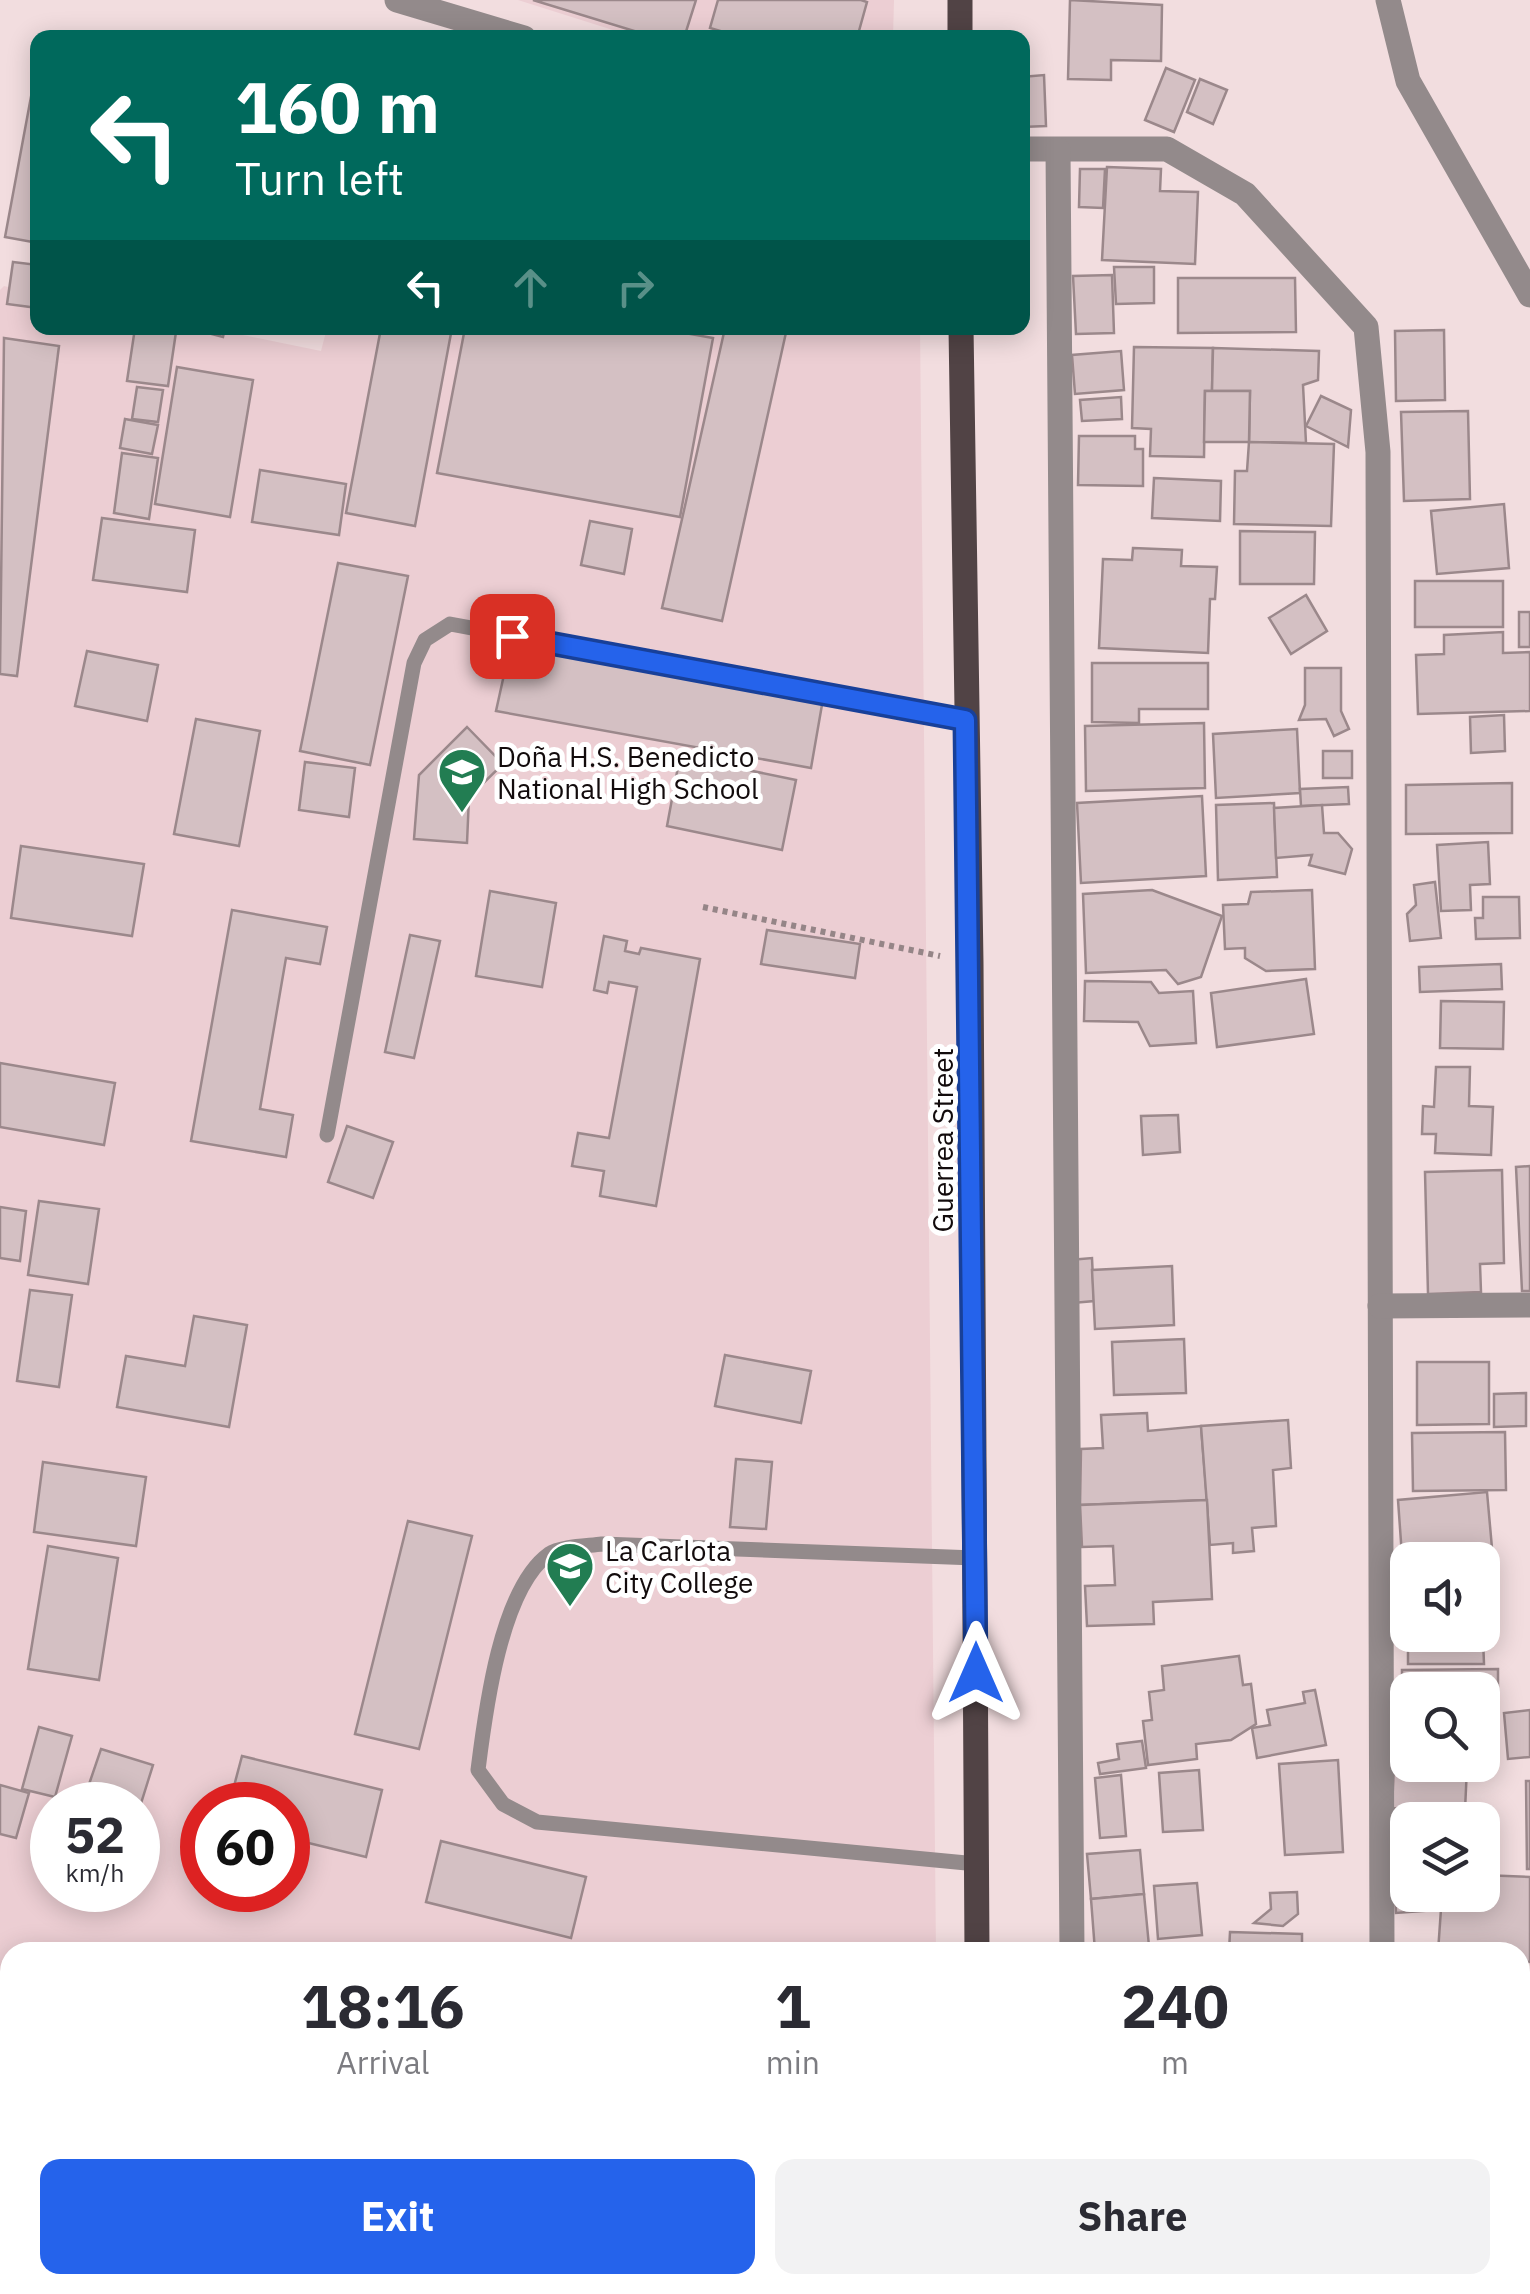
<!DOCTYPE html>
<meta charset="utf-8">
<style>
:root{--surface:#fff;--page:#f2f2f3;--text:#2b2b33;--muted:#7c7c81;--accent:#2563eb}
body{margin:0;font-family:"IBM Plex Sans",sans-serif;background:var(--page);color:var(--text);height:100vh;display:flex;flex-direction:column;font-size:38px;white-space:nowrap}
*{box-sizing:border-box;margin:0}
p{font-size:32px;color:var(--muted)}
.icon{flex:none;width:55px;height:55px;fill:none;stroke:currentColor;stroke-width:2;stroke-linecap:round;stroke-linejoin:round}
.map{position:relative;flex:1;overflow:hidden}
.panel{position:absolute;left:0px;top:1942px;width:1530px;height:352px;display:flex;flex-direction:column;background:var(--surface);border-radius:30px 30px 0 0;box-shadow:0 5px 25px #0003}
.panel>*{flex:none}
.top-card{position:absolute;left:30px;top:30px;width:1000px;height:305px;border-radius:20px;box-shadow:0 5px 25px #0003;background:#00695c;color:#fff;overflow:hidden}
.controls{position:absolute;left:1390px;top:1542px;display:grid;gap:20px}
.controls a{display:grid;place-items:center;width:110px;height:110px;border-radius:20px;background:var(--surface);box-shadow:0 5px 25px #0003;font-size:50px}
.speed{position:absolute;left:30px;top:1782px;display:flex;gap:20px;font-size:50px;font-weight:700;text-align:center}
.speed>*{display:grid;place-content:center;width:130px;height:130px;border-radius:50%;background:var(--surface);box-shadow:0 5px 25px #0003;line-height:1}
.speed small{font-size:25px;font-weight:400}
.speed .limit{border:15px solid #d22;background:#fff;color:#111}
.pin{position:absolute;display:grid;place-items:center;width:85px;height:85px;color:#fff;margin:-42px;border-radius:20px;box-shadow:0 5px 15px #0006}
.me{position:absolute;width:110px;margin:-55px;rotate:0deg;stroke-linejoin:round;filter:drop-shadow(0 0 8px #0008)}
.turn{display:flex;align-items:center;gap:35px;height:210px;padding:0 40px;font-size:45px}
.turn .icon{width:130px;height:130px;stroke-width:2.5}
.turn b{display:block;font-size:70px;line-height:85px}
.lanes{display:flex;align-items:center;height:95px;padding:0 40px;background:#0003;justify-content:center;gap:50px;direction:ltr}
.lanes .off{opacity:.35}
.eta{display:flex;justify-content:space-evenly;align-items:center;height:170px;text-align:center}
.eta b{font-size:60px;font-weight:700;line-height:70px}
.primary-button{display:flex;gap:20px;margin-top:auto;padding:20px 40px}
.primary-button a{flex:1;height:115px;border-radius:20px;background:var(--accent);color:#fff;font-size:40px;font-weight:700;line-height:115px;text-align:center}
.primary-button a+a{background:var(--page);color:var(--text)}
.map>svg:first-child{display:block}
</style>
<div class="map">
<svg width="1530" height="2294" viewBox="0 0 1530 2294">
<rect width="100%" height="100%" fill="#f2dddf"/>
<g fill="#ecced3" fill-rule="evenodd">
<polygon points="518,0 894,0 893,37 635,37"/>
<path d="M4,286L37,294L38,328H209L321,351L327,328H920L936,1952H10V2285H915L933,2287V2294H0V290ZM52,1805H138V1890H52ZM202,1805H288V1890H202Z"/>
</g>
<g fill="#d4c0c3" stroke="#9b888b" stroke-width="2.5">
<polygon points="533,0 696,0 684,38 657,38"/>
<polygon points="718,0 861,0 867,2 857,38 744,38 710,28"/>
<polygon points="1070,0 1162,5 1161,61 1111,60 1111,80 1068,79"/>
<polygon points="38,59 38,243 5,237"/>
<polygon points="1166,68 1195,80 1174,132 1145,120"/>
<polygon points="1044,75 1046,126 1022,127 1022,77"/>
<polygon points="1200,79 1227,90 1213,124 1187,112"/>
<polygon points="1107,167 1161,169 1160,191 1198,192 1195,264 1102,260"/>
<polygon points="1080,169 1105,169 1103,208 1079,207"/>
<polygon points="13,262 38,265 38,308 7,304"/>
<polygon points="1114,267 1154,267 1154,303 1116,304"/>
<polygon points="1112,275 1114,333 1076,334 1073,276"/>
<polygon points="1178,278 1295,278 1296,332 1178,333"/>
<polygon points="135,328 176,332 168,386 127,381"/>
<polygon points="189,328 225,328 223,337"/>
<polygon points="381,328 452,328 415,526 346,513"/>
<polygon points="465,328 657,328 713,338 680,517 437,473"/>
<polygon points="725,328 787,328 722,621 662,608"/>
<polygon points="1444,330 1445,400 1396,401 1395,331"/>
<polygon points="4,338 59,346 17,676 0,674"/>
<polygon points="1134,347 1213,348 1212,391 1205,391 1204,457 1150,456 1151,429 1132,428"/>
<polygon points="1213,348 1319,351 1318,380 1303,385 1306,443 1249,442 1250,391 1212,391"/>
<polygon points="1121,351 1124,390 1075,394 1072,355"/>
<polygon points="177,367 253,380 230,517 155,504"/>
<polygon points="137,387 163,390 158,422 132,419"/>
<polygon points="1205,391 1250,391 1249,442 1204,442"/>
<polygon points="1321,396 1351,410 1348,447 1306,426"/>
<polygon points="1121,397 1122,419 1082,421 1080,400"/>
<polygon points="1468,411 1470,499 1404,501 1401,412"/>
<polygon points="125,419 158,425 152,454 120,448"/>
<polygon points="1079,436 1135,436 1135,449 1143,449 1143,486 1078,485"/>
<polygon points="1249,442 1334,444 1331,526 1234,524 1235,471 1247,471"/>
<polygon points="122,453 158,458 149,519 114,513"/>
<polygon points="260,470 346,484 339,535 252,522"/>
<polygon points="1154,478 1221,481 1220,521 1152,518"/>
<polygon points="1504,504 1509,568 1437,574 1431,511"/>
<polygon points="102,518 195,530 187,592 93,580"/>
<polygon points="590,521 632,529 624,574 581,565"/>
<polygon points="1240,531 1315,532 1314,584 1240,584"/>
<polygon points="1133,548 1182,550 1181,566 1217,567 1215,599 1210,599 1208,653 1099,648 1103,559 1132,560"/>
<polygon points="338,563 408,576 370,765 300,751"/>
<rect x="1415" y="581" width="88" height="46"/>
<polygon points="1306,595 1327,631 1291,654 1269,618"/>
<rect x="1519" y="612" width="11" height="35"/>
<polygon points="1503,632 1503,653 1530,652 1530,711 1418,714 1416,655 1444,654 1444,635"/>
<polygon points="511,643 823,699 811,768 496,711"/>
<polygon points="87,651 158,665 147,721 75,706"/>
<polygon points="1092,663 1208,663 1208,709 1139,709 1139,723 1092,722"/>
<polygon points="1305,668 1341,668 1341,711 1349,729 1334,736 1326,719 1299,720 1305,705"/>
<polygon points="1504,715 1505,751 1471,753 1470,717"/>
<polygon points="196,719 260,731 239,846 174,834"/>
<polygon points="1204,723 1205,788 1086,791 1085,726"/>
<polygon points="467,727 503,764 469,797 467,843 414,839 419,775"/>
<polygon points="1297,729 1300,793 1216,798 1213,734"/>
<rect x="1323" y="751" width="29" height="27"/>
<polygon points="680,756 796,780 782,850 667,826"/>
<polygon points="305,762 355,768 349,817 299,810"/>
<polygon points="1512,783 1512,833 1406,834 1406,785"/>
<polygon points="1348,787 1349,804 1301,806 1300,789"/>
<polygon points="1202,796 1206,876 1081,883 1077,803"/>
<polygon points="1274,803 1277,877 1218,880 1216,805"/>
<polygon points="1322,805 1324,833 1338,833 1352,849 1345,874 1309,865 1312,855 1276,858 1274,808"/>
<polygon points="1488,842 1490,884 1470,885 1471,910 1441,911 1437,845"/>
<polygon points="21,846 144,864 132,936 11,918"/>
<polygon points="1435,882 1441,938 1410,941 1407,914 1416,905 1414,885"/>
<polygon points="1152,890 1222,916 1201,977 1178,984 1166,970 1086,973 1083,894"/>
<polygon points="1312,890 1315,969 1266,971 1245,958 1245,948 1225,949 1223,905 1248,904 1251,892"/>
<polygon points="490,891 556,903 542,987 476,976"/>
<polygon points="1483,897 1519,897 1520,938 1476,939 1475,918 1483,918"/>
<polygon points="232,910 327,927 320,964 286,958 260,1109 293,1115 286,1157 191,1141"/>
<polygon points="767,930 860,944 855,978 761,964"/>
<polygon points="410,935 440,941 414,1058 385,1052"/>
<polygon points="604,936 627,941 625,951 639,954 641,948 700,959 656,1206 600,1196 604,1171 572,1166 578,1133 609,1138 637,987 609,982 607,993 594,990"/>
<polygon points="1501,964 1502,989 1420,992 1419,967"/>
<polygon points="1306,979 1314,1034 1217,1047 1211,993"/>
<polygon points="1085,981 1151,982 1159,993 1193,991 1196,1043 1150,1046 1138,1022 1084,1021"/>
<polygon points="1441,1001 1504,1002 1503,1049 1440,1048"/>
<polygon points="0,1063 115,1083 104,1145 0,1127"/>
<polygon points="1436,1067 1470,1067 1469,1106 1493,1107 1491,1155 1435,1153 1436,1134 1422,1134 1423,1106 1434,1107"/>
<polygon points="1178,1115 1180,1152 1143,1155 1141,1116"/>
<polygon points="347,1126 393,1142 373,1198 328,1182"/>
<polygon points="1530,1166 1530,1291 1522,1291 1516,1167"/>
<polygon points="1502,1170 1504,1263 1480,1264 1481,1292 1428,1294 1425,1172"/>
<polygon points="39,1201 99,1209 88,1284 28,1275"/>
<polygon points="0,1207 26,1211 20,1261 0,1258"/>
<polygon points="1092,1258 1094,1301 1073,1303 1070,1260"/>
<polygon points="1172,1266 1174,1325 1095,1329 1092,1270"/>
<polygon points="30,1290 72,1295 59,1387 17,1381"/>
<polygon points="194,1316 247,1325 229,1427 117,1407 126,1356 185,1366"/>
<polygon points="1184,1339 1186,1393 1114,1395 1112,1342"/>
<polygon points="725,1355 811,1371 801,1423 715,1406"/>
<polygon points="1417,1362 1489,1362 1489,1424 1417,1425"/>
<polygon points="1526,1393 1526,1426 1494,1427 1494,1394"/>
<polygon points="1147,1413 1148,1431 1201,1426 1207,1500 1080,1505 1081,1449 1103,1448 1101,1415"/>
<polygon points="1288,1420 1291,1468 1273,1470 1276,1526 1252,1528 1254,1551 1233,1553 1233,1543 1210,1545 1201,1426"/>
<polygon points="1505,1432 1506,1490 1413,1491 1412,1433"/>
<polygon points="736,1459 772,1462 766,1529 730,1527"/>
<polygon points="43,1462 146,1477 136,1546 34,1532"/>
<polygon points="1487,1492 1492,1548 1402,1556 1398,1500"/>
<polygon points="1207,1500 1212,1599 1153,1602 1154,1624 1087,1626 1085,1586 1115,1585 1113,1546 1082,1547 1080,1505"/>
<polygon points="408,1521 472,1536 419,1749 355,1734"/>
<polygon points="48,1546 118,1558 99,1680 28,1669"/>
<polygon points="1482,1612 1484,1664 1408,1664 1408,1635 1482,1635"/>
<polygon points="1239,1656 1243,1685 1251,1684 1256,1724 1231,1740 1196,1744 1197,1759 1148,1765 1143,1721 1152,1720 1149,1692 1164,1690 1162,1666"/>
<polygon points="1498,1669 1498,1736 1482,1736 1482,1690 1408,1690 1408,1737 1402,1738 1402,1670"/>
<polygon points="1315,1690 1326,1745 1257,1758 1252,1728 1270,1725 1267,1710 1305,1703 1303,1692"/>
<polygon points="1530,1710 1530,1757 1508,1759 1504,1713"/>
<polygon points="39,1727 72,1736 55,1797 22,1789"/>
<polygon points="1142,1741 1146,1768 1100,1774 1098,1763 1119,1759 1117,1744"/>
<polygon points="101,1749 153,1765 138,1813 138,1805 82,1805"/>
<polygon points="242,1756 382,1790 366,1857 288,1838 288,1805 229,1805"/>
<polygon points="1338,1760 1343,1852 1285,1855 1279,1764"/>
<polygon points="1394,1765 1467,1767 1465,1810 1392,1808"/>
<polygon points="1199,1770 1203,1830 1163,1832 1159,1773"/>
<polygon points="1121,1775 1126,1836 1100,1838 1095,1778"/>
<polygon points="1526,1781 1530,1781 1530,1869 1527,1869"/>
<polygon points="0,1785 29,1793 16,1838 0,1834"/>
<polygon points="1389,1810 1463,1812 1462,1820 1408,1820 1408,1861 1400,1861 1401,1840 1388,1835"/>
<polygon points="441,1841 586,1877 571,1938 426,1902"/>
<polygon points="1140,1850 1144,1894 1091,1899 1087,1854"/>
<polygon points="1408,1875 1408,1895 1434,1895 1435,1910 1396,1913 1394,1876"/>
<polygon points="1482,1875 1530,1877 1530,1962 1520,1961 1520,1952 1438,1952 1442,1895 1482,1895"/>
<polygon points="1197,1883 1202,1935 1158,1939 1154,1886"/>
<polygon points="1297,1892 1298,1914 1283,1926 1254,1923 1271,1909 1270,1893"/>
<polygon points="1144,1894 1149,1946 1095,1951 1091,1899"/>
<polygon points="1230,1932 1302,1934 1302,1952 1229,1952"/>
<rect x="1520" y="2155" width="10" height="82"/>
<polygon points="145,2285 520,2285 543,2294 141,2294"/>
</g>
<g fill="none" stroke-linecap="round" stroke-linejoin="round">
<polyline stroke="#958587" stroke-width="6" stroke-dasharray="5 5" stroke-linecap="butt" points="703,907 940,956"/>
<g stroke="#938a8b" stroke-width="15">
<polyline points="327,1135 414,663 425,640 450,624 965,720"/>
<path d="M975,1558L602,1544C588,1546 561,1546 549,1554C500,1589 485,1714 478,1770L503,1804L537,1822L977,1864"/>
</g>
<g stroke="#938a8b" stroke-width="25">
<polyline points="397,0 524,38"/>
<polyline points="1388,0 1408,81 1530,295"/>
<polyline points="1022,149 1167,149 1245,194 1366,327 1378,452 1382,1952"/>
<polyline points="1058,150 1072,1952"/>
<polyline points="1380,1306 1530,1305"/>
<polyline points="1075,2285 1075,2294"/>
<polyline points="1383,2285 1383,2294"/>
</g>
<g stroke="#514345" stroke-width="25">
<polyline points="960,38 960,0"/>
<polyline points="961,328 971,963 977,1952"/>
<polyline points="979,2285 979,2294"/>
</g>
</g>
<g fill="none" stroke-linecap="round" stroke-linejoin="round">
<g stroke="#184099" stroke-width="25">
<polyline id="route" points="512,636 965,720 976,1673"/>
</g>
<use href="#route" stroke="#2563eb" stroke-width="18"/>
</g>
<defs>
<g id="school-pin" transform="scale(2.5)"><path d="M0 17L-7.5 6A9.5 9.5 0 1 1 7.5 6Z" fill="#227d52" stroke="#fff"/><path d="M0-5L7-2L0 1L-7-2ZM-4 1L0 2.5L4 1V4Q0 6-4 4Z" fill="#fff"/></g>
<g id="university-pin" transform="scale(2.5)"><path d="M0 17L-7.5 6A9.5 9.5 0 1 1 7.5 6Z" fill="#227d52" stroke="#fff"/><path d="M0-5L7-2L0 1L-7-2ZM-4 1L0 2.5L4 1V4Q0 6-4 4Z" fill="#fff"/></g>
</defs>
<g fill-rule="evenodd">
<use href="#school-pin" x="462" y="772"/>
<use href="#university-pin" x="570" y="1566"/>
</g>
<g text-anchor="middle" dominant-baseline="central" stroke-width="10" stroke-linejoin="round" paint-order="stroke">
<g font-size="28" fill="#120b0c" stroke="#fff" text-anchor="start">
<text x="497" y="756">Doña H.S. Benedicto<tspan x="497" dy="32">National High School</tspan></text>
<text x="605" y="1550">La Carlota<tspan x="605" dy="32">City College</tspan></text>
</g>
<g font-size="28" fill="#120b0c" stroke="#fff">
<text transform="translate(942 1140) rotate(-90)">Guerrea Street</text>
</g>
</g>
</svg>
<div class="controls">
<a><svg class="icon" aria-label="sound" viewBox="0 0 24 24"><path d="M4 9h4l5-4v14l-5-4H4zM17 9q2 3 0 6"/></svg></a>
<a><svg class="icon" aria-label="search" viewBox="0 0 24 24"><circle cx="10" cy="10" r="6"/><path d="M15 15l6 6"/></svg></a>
<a><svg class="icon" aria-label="layers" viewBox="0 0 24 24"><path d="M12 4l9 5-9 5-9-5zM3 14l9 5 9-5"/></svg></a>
</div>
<div class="speed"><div>52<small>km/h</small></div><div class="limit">60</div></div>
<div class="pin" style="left:512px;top:636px;background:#d93025"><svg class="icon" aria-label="arrive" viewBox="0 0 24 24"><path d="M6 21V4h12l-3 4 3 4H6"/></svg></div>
<svg class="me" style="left:976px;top:1673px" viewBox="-20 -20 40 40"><path d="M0-17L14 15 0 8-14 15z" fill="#2563eb" stroke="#fff" stroke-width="4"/></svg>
<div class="top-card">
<div class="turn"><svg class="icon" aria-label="left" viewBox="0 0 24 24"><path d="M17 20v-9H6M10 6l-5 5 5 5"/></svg><div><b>160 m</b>Turn left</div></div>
<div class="lanes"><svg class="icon" aria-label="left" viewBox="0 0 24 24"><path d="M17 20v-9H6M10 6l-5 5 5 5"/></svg><svg class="icon off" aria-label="ahead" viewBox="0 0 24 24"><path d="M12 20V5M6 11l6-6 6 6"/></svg><svg class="icon off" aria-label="right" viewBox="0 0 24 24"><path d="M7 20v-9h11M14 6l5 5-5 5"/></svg></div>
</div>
<section class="panel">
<div class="eta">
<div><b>18:16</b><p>Arrival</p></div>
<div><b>1</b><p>min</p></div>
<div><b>240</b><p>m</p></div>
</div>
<div class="primary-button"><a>Exit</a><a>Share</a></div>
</section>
</div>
